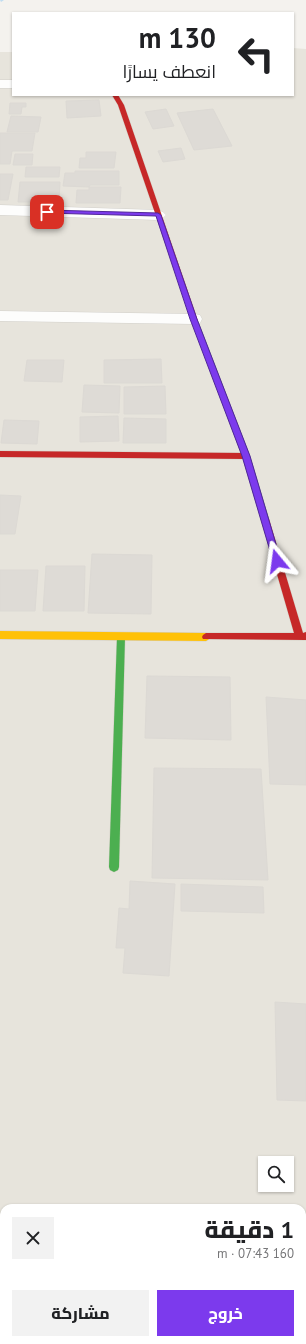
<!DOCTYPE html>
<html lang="ar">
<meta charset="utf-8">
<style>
:root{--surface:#fff;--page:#f2f2f2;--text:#202124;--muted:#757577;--accent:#7c3aed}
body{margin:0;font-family:"PT Sans",Cairo,sans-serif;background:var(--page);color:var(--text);direction:rtl;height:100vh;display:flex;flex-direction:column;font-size:15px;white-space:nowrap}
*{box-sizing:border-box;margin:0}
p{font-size:13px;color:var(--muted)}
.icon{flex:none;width:22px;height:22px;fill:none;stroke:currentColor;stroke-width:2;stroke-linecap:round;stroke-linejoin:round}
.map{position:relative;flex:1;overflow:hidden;direction:ltr}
.details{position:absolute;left:0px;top:1204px;width:306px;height:140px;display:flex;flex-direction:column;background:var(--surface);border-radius:12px 12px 0 0;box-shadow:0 1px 3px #0004;direction:rtl}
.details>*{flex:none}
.hud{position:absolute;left:12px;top:12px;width:282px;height:84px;border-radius:0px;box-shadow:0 1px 3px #0004;direction:rtl;background:#fff;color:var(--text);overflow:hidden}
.controls{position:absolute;left:258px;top:1156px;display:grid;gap:8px}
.controls a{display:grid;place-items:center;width:36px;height:36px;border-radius:0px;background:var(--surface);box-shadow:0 1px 3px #0004;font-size:20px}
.pin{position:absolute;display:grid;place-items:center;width:34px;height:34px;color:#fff;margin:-17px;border-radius:8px;box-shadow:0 2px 6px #0006}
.me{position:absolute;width:44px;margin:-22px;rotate:344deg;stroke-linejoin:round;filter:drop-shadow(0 0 3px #0008)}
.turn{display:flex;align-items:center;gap:14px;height:84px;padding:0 12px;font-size:18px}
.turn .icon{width:52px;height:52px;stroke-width:2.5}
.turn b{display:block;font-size:28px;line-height:34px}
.round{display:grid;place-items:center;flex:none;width:42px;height:42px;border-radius:0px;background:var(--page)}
.summary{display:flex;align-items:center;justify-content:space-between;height:68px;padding:0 12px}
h1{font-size:24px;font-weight:800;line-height:30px}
.primary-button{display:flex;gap:8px;margin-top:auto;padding:8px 12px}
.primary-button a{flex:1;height:46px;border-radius:0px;background:var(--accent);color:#fff;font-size:16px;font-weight:800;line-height:46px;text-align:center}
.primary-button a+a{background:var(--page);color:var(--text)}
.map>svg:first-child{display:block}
</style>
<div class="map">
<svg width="306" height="1344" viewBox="0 0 306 1344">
<rect width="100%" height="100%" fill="#f4f2ee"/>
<path fill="#e7e4dc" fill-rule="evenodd" d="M293,48L306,49V1344H0V52H13V95H293ZM265,1163H287V1185H265ZM4,1208H302V1340H4Z"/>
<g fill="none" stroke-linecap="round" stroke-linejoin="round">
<polygon fill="#c0ddf1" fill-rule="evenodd" points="0,0 4,0 1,2"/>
</g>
<g fill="#dedbd6" stroke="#dcd9d4">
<polygon points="99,100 101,116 67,118 66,101"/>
<polygon points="10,103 26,103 26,107 22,107 21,114 9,114"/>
<polygon points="166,109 174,126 153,129 145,112"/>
<polygon points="213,109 232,146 194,150 177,113"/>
<polygon points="11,116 41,117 38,132 7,132"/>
<polygon points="0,133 35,133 32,151 12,151 10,164 0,164"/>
<polygon points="181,148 185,159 163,162 158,151"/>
<polygon points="86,152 116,152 114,168 79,168 80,158 86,158"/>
<polygon points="15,154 33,154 32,165 13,165"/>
<polygon points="26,167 60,167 59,177 25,177"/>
<polygon points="75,171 119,171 119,185 90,185 89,187 63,186 65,173 75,173"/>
<polygon points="0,174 13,174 8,200 0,200"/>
<polygon points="20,182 60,182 59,202 18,202"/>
<polygon points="89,187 121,187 120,203 76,203 77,190 89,190"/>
<polygon points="161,359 162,383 104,383 104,360"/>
<polygon points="27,360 64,360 62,382 24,381"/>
<polygon points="84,385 120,386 119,413 82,412"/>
<polygon points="165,386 166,414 124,414 124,387"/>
<polygon points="118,416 119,441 80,442 80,417"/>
<polygon points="124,418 166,419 166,443 123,443"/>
<polygon points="4,420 39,421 37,444 1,443"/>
<polygon points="0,495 21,496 15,534 0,534"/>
<polygon points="92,554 152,555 151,614 88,613"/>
<polygon points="46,566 85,566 84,611 43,611"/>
<polygon points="0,570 38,570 35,611 0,611"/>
<polygon points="147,676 230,677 231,740 145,738"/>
<polygon points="266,697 306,700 306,785 270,784"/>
<polygon points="154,768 261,769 268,880 152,878"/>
<polygon points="130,881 175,884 169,976 123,973 125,948 116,948 119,908 129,909"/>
<polygon points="181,884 263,887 264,913 181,911"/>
<polygon points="275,1002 306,1004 306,1101 277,1100"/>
<polygon points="302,1220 306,1221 306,1287 302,1343 288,1340 302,1340"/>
<polygon points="0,1307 4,1307 4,1340 21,1340 21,1344 0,1344"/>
<polygon points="72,1340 158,1340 157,1344 71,1344"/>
</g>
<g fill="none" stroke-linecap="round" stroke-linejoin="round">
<g stroke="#d2d0cb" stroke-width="1">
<g id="street">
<rect x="0" y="80" width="13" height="8"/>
<polygon points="0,205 158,210 163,212 166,215 163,218 158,220 0,215"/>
<polygon points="0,311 194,314 200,315 202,319 200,323 194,324 0,321"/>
</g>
</g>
<g stroke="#d3cfc5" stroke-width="1">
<g id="fast">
<polygon points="193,319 195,319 198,321 250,456 269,519 268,521 265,522 261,519 242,456 192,321"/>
<polygon points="121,633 124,635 125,637 119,867 118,870 114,872 110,870 109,867 117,637 118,635"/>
</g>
</g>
<g stroke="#d3cfc5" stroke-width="1">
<polygon id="slow" points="0,631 206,633 209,635 210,637 209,639 206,641 0,639"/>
</g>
<g stroke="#d3cfc5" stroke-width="1">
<g id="jam">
<polygon points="112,95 118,95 124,105 198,321 197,323 195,323 192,321 118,105"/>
<polygon points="0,451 246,453 250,456 246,459 0,457"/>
<polygon points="265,516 269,519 303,633 306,632 306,640 203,639 202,637 203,635 206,633 294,633 261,519"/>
</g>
</g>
<use href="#street" fill="#fdfdfc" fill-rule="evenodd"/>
<use href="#fast" fill="#4caf50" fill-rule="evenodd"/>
<use href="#slow" fill="#ffc107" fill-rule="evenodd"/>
<use href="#jam" fill="#c62828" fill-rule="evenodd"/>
</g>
<polygon fill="#7c3aed" stroke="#51269a" points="47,210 158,213 161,215 197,319 250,456 281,561 280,563 274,563 273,561 242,456 190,319 156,216 45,213 44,212"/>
</svg>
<div class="controls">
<a><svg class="icon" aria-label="search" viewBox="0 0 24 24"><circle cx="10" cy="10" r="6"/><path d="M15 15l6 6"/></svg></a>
</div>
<div class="pin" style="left:47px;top:212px;background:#d93025"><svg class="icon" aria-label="arrive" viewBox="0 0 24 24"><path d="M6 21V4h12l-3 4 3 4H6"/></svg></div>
<svg class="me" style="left:277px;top:561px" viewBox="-20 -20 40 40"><path d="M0-17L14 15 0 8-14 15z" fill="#7c3aed" stroke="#fff" stroke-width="4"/></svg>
<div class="hud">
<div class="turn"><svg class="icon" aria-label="left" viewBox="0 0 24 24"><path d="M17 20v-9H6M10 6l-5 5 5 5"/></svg><div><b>130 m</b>انعطف يسارًا</div></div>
</div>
<section class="details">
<div class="summary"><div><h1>1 دقيقة</h1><p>160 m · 07:43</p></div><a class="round"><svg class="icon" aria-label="close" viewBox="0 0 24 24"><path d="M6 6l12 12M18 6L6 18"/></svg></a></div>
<div class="primary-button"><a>خروج</a><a>مشاركة</a></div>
</section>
</div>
